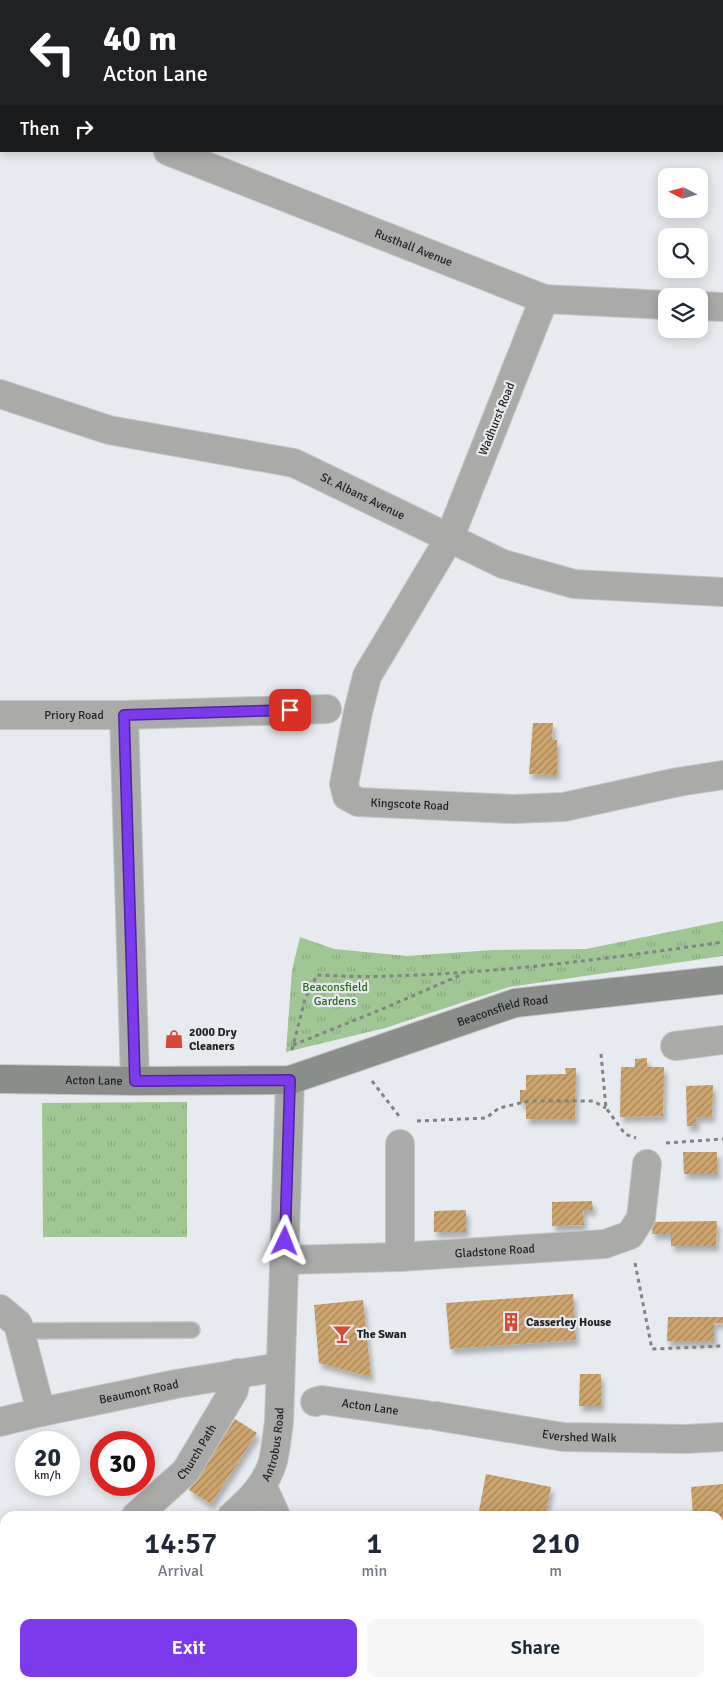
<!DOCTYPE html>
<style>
:root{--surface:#fff;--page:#f6f6f7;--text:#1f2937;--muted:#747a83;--accent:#7c3aed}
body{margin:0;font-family:Signika,sans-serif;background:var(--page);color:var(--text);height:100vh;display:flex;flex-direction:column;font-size:19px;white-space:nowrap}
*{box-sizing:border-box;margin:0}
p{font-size:16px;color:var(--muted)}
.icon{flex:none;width:28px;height:28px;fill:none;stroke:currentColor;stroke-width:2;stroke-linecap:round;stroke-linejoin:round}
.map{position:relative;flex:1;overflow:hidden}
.drawer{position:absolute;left:0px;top:1511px;width:724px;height:176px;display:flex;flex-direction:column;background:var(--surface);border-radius:15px 15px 0 0;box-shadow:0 2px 12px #0003}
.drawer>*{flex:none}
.guide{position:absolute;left:0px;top:0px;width:724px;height:152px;box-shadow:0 2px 12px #0003;background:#202124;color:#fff;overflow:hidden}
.needle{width:32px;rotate:276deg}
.tools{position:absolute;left:658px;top:168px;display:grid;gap:10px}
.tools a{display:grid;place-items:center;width:50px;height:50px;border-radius:10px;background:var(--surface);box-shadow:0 2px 12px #0003;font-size:25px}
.speed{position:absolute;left:15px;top:1431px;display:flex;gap:10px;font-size:25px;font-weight:700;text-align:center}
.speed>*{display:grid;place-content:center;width:65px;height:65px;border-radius:50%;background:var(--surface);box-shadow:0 2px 12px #0003;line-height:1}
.speed small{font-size:12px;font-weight:400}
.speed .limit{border:8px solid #d22;background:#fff;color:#111}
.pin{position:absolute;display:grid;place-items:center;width:42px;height:42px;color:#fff;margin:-21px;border-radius:10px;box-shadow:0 2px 8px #0006}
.me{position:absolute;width:55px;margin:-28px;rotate:2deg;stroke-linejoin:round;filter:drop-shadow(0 0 4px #0008)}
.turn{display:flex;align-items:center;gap:18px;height:105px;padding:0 20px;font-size:22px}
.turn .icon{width:65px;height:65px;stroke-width:2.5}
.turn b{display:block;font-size:35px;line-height:42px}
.then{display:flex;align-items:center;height:48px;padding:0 20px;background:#0003;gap:10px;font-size:19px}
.eta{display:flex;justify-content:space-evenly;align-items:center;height:85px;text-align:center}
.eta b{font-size:30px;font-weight:600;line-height:35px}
.cta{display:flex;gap:10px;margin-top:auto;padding:10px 20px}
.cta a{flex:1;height:58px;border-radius:10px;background:var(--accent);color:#fff;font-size:20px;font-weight:600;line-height:58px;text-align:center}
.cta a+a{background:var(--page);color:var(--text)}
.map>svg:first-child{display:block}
</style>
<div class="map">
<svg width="723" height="1687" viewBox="0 0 723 1687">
<defs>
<pattern id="grass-tufts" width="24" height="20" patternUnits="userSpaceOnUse" patternTransform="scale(1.25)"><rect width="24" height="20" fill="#a0c694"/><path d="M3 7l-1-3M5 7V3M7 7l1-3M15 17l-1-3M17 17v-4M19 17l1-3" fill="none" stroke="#89aa7f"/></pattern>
<pattern id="building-hatch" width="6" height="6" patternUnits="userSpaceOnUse" patternTransform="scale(1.25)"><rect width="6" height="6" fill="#cca46d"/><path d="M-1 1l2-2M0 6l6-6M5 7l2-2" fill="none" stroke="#a58559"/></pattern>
<filter id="shadow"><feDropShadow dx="3" dy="5.5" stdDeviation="2.5" flood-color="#0004"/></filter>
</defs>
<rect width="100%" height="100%" fill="#e7eaee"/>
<g fill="url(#grass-tufts)">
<polygon points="723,921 723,956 509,987 385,1028 286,1052 292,970 300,937 334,949 407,956 493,950 586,949"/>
<polygon points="187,1102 187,1237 43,1237 42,1103"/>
</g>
<g fill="url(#building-hatch)" filter="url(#shadow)">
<polygon points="533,723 553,723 552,739 557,740 557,775 529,774"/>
<polygon points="647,1058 647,1067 664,1067 663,1116 620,1117 621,1067 635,1067 635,1059"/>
<polygon points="565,1068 576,1068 575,1119 526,1119 526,1103 520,1103 520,1090 526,1090 526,1075 566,1074"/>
<polygon points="713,1085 712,1117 696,1117 696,1126 687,1126 686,1086"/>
<polygon points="683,1152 717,1152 717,1174 684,1174"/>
<polygon points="592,1201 593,1210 583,1210 584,1225 552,1226 552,1202"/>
<polygon points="466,1210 466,1232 434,1232 434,1211"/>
<polygon points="717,1221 716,1246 671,1246 671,1234 652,1234 653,1222"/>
<polygon points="573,1294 576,1340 450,1349 446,1303"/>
<polygon points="363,1300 371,1377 319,1363 314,1305"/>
<polygon points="668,1317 723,1317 723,1323 714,1323 714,1341 667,1341"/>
<polygon points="580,1374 601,1374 601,1406 579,1406"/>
<polygon points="235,1419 257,1433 211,1504 189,1490"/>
<polygon points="486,1474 551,1487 545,1516 478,1516"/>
<polygon points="723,1484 723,1612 719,1612 719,1516 693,1516 691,1487"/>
<polygon points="723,1676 723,1687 672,1687 671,1682 719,1682 719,1677"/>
</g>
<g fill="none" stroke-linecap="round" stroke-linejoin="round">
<g stroke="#c3c6c9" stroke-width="18">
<g id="lane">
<polyline points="20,1331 192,1330"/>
<polyline points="719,1657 723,1656"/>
<polyline points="658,1683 659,1682"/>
</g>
</g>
<g stroke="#c3c6c9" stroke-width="30">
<g id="street">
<polyline points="265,0 268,1"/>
<polyline points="469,1 470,0"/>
<polyline points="0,85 1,86"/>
<polyline points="722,126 723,126"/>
<path id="s1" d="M168,151L544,299L666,305"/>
<path id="s2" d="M544,299L449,539L367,676L358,712L344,784L347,796L358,802L513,809L564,807L678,782L723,775"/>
<polyline points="699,306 723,307"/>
<path id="s3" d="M0,394L109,430L294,463L503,564L574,584L723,592"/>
<path id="s4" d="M0,715H124L327,709"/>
<polyline points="124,715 135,1081"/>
<polyline points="675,1046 723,1040"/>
<polyline points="400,1144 400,1257"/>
<path id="s5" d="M284,1260L400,1257L605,1244L630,1235L641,1218L647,1164"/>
<polyline points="0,1309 18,1324 41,1412"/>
<path id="s6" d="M315,1402L322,1400L427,1415"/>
<path id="s7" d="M436,1416L563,1437L685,1439L723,1437"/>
<path id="s8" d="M0,1422L41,1412L176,1384L280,1367"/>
<polyline points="262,1485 276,1516"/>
<path id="s9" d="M136,1516L186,1471L234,1390L237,1373"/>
<path id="s10" d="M232,1516C249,1501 267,1484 273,1461C276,1448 277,1435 279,1422L290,1080"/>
<polyline points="0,1618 5,1615"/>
<polyline points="0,1666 5,1663"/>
<polyline points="361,1682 363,1687"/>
</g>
</g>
<g stroke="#c3c6c9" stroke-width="30">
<g id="secondary">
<path id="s11" d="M0,1079L135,1081L290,1080L515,1003L723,980"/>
</g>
</g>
<g stroke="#818385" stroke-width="3" stroke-dasharray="4 4" stroke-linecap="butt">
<polyline points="293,1045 380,1010 463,974"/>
<path d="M292,1050L305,999L317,975C341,976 366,977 390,976C501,973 613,958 723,942"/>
<polyline points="601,1054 606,1108 625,1134 636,1138"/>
<polyline points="372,1081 399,1116"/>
<polyline points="417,1121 486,1118 499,1108 529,1101 593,1101 606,1108"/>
<polyline points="666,1143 723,1139"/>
<polyline points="635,1263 652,1349 723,1346"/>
</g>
<use href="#lane" stroke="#aaaba9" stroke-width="15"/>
<use href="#street" stroke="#aaaba9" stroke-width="28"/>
<use href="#secondary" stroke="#8b8d8a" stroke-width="28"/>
</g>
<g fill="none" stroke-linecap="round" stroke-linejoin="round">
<g stroke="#51269a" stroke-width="12">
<polyline id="route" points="285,1241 290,1080 135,1081 124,715 290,710"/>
</g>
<use href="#route" stroke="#7c3aed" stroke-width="9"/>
</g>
<defs>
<g id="shop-bare" transform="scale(1.5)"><path d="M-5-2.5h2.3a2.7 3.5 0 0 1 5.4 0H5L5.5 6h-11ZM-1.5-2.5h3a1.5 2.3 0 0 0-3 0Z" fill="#d64935" stroke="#e7eaee" stroke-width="2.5" paint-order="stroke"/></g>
<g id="building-bare" transform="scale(1.5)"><path d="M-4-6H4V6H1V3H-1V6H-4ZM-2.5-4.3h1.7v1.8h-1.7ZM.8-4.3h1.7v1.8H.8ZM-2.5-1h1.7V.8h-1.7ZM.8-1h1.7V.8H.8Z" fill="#d64935" stroke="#e7eaee" stroke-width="2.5" paint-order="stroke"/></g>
<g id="bar-bare" transform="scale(1.5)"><path d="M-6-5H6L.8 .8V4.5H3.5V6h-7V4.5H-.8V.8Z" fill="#d64935" stroke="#e7eaee" stroke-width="2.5" paint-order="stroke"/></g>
</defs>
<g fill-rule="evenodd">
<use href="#shop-bare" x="174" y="1039"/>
<use href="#building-bare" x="511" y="1322"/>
<use href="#bar-bare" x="342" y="1334"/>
</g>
<g text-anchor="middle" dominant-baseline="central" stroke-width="4.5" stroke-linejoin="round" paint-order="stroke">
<g font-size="12" fill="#1f2021" stroke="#e7eaee">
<text stroke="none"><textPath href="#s1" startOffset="264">Rusthall Avenue</textPath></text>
<text transform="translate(497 419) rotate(-68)">Wadhurst Road</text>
<text stroke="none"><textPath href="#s3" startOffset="379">St. Albans Avenue</textPath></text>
<text stroke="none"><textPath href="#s4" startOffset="74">Priory Road</textPath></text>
<text stroke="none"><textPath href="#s2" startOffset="605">Kingscote Road</textPath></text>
<text stroke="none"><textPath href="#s11" startOffset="514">Beaconsfield Road</textPath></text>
<text stroke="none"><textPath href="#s11" startOffset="94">Acton Lane</textPath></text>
<text stroke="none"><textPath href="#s5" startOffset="211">Gladstone Road</textPath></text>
<text stroke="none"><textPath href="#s8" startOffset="142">Beaumont Road</textPath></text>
<text stroke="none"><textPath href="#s6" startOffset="56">Acton Lane</textPath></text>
<text stroke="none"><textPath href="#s7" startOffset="145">Evershed Walk</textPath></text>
<text stroke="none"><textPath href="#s10" startOffset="86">Antrobus Road</textPath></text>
<text stroke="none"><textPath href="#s9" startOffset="89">Church Path</textPath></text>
</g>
<g font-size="12" fill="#336620" stroke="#e7eaee">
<text x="335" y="987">Beaconsfield<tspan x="335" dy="14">Gardens</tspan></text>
</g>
<g font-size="12" font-weight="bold" fill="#1f2021" stroke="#e7eaee" text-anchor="start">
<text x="189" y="1032">2000 Dry<tspan x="189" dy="14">Cleaners</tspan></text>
<text x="526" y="1322">Casserley House</text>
<text x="357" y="1334">The Swan</text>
</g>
</g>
</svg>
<div class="tools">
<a><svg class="needle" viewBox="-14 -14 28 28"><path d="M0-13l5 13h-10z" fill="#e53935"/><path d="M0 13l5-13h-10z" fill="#747a83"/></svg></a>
<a><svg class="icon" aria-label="search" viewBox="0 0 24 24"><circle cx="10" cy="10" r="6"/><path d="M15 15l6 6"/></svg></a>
<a><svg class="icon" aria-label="layers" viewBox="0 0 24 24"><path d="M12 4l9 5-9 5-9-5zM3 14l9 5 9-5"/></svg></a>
</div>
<div class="speed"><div>20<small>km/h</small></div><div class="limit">30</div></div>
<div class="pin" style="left:290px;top:710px;background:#d93025"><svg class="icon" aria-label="arrive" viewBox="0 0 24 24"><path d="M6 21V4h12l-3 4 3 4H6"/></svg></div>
<svg class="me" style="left:285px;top:1241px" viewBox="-20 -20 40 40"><path d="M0-17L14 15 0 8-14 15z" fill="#7c3aed" stroke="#fff" stroke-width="4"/></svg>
<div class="guide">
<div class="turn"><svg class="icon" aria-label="left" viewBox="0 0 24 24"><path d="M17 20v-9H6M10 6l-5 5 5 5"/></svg><div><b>40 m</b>Acton Lane</div></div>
<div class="then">Then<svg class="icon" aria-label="right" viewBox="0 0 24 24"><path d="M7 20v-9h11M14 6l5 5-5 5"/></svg></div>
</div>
<section class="drawer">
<div class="eta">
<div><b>14:57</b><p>Arrival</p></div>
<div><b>1</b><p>min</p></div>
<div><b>210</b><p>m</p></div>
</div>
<div class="cta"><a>Exit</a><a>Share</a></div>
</section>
</div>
